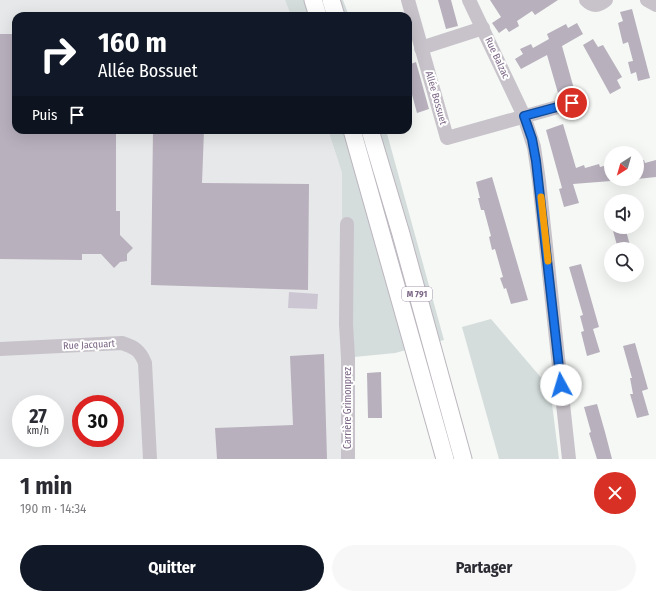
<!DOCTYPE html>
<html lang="fr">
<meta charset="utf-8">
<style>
:root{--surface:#fff;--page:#f7f7f7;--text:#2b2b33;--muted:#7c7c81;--accent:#111827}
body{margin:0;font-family:"Fira Sans Condensed",sans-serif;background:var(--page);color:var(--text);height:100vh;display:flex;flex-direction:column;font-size:15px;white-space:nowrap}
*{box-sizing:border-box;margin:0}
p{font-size:13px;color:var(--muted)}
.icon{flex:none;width:22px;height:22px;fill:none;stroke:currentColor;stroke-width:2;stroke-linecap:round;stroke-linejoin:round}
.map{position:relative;height:459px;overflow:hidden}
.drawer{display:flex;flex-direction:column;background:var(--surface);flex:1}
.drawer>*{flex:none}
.top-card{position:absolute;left:12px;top:12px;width:400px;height:122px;border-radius:12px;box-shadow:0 4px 16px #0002;background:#111827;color:#fff;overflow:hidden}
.needle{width:26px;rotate:217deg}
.buttons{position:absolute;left:604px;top:146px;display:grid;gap:8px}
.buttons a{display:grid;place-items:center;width:40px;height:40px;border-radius:50%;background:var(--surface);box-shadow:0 4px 16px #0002;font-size:20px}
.speed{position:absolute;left:12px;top:395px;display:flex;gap:8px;font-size:20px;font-weight:700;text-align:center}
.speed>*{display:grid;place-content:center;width:52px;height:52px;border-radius:50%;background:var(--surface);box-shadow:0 4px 16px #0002;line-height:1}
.speed small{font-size:10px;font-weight:400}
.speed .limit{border:6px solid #d22;background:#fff;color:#111}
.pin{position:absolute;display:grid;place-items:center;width:34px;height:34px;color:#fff;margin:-17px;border:2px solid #fff;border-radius:50%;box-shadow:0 1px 4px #0007}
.me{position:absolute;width:44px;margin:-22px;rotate:354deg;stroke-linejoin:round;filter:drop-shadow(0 0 3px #0008)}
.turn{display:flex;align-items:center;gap:14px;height:84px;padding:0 20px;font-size:18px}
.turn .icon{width:52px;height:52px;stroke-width:2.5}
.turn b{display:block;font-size:28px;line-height:34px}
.then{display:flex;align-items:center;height:38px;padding:0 20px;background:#0003;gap:8px;font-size:15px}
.round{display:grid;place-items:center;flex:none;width:42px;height:42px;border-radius:21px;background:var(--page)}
.overview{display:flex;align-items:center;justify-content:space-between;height:68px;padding:0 20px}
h1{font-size:24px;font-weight:700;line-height:30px}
.button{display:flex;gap:8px;margin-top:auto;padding:8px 20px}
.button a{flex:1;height:46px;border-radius:24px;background:var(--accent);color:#fff;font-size:16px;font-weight:700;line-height:46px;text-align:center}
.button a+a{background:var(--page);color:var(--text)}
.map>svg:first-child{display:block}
</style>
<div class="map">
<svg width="656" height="459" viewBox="0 0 656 459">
<rect width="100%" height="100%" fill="#f5f8f5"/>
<path fill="#e7e8e9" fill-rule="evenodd" d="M0,0H285L291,16H16V130H328L342,173V320L347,459H0ZM21,404H55V438H21ZM81,404H115V438H81Z"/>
<g fill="#d4dddc">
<polygon points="285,0 343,0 349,16 291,16"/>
<polygon points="328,130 386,130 444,340 395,353 344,358 342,320 342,173"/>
<polygon points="491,319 550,388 559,459 499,459 462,327"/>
</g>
<polygon fill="#ccc6d3" points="289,292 318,294 317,309 288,308"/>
<g fill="#b8b0bd">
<polygon points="438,0 451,0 458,26 446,29"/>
<polygon points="490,0 558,0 535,15 532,11 517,21 519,26 509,32 506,28 499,33 492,23 501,17"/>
<polygon points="632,9 650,78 638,81 636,72 631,74 628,62 633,61 628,42 623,44 618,23 623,21 620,12"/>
<polygon points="577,23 583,34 562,46 576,96 570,95 560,97 559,92 558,93 547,55 521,69 515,59 523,54 520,49 531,44 533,48 549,39 547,34 566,24 568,28"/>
<polygon points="0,34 16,34 16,130 116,130 116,211 120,211 120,235 133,248 127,254 127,261 120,262 114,268 101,254 82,254 82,260 0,259"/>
<polygon points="593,39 598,47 603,45 622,77 617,80 621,88 610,94 583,45"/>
<polygon points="416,62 429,109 417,113 408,80 408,65"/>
<polygon points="563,124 576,168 584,165 585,168 599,164 600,167 611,164 611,181 573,184 579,203 564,207 559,189 562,188 546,130"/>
<polygon points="153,130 204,130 202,183 309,184 308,290 151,285"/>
<polygon points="644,160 645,163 656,160 656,177 637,179 637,162"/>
<polygon points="492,177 528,300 511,304 506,288 504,289 500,278 503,277 495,249 492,250 489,237 491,236 484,210 481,210 478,198 480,198 476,182"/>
<polygon points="612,227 625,227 631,249 618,249"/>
<polygon points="581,264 599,327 593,329 600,352 587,356 581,332 584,331 580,316 583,315 569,267"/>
<polygon points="635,343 648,389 642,391 649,415 637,418 630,394 633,394 630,378 632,378 623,346"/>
<polygon points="324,354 327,459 217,459 215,428 293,425 290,356"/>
<polygon points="381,372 382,418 368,418 367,373"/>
<polygon points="597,404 605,432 612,459 597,459 589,433 591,432 584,407"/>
</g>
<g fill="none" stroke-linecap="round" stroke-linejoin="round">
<g stroke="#bcb6be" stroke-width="19">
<g id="major">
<polyline points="313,0 318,16"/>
<polyline points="331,0 336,16"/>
<polyline points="352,130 445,459"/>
<polyline points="370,130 401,234 463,459"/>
</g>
</g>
<g stroke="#c8c3ca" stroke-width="14">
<polyline points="408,0 447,138 572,103"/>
<polyline points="469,0 524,116 534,147 539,181 569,459"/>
<path d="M586,0C593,7 599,6 606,0"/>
<polyline points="647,0 656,5"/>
<polyline points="421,48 483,28"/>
<polyline points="347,224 346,324 348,358 348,459"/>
<path d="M0,349L122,343C134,347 140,350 145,363L150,459"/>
</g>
<use href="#major" stroke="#fff" stroke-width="17"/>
</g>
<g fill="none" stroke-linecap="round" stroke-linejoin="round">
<g stroke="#114b97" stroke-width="10">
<polyline id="route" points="561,385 536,161 532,139 524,116 572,103"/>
</g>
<use href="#route" stroke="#1a73e8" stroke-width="7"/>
<polyline stroke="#f59e0b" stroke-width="7" points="541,197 548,261"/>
</g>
<g text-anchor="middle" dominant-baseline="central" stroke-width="4" stroke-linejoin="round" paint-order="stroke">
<rect fill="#fff" stroke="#a395aa" stroke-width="1" x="402" y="287" width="30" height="14" rx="3"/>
<g font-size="9" font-weight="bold" fill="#7c6786">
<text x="417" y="294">M 791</text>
</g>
<g font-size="10" fill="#7c6786" stroke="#fff">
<text transform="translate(497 58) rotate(65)">Rue Balzac</text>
<text transform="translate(436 98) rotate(74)">Allée Bossuet</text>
<text transform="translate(89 345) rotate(-3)">Rue Jacquart</text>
<text transform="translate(348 408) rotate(-90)">Carrière Grimonprez</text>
</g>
</g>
</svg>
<div class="buttons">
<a><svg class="needle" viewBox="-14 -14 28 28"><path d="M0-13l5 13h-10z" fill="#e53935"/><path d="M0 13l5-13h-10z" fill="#7c7c81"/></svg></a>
<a><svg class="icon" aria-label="sound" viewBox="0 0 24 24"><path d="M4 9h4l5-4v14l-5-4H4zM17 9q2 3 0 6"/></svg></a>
<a><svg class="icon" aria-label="search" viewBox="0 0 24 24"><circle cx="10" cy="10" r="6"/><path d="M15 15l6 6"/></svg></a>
</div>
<div class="speed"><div>27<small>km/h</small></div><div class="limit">30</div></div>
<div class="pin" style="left:572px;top:103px;background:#d93025"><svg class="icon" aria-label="arrive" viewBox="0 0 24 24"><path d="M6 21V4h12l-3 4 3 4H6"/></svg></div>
<svg class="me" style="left:561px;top:385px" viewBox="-20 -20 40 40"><circle r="19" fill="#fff"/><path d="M0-13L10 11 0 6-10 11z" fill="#1a73e8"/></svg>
<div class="top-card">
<div class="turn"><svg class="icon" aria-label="right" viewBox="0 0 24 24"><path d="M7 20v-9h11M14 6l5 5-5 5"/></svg><div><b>160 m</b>Allée Bossuet</div></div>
<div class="then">Puis<svg class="icon" aria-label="arrive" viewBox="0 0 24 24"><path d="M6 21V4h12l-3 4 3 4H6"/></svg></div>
</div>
</div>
<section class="drawer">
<div class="overview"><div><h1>1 min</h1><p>190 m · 14:34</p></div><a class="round" style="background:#d93025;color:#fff"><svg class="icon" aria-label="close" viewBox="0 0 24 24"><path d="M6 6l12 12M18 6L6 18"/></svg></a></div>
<div class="button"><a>Quitter</a><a>Partager</a></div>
</section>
